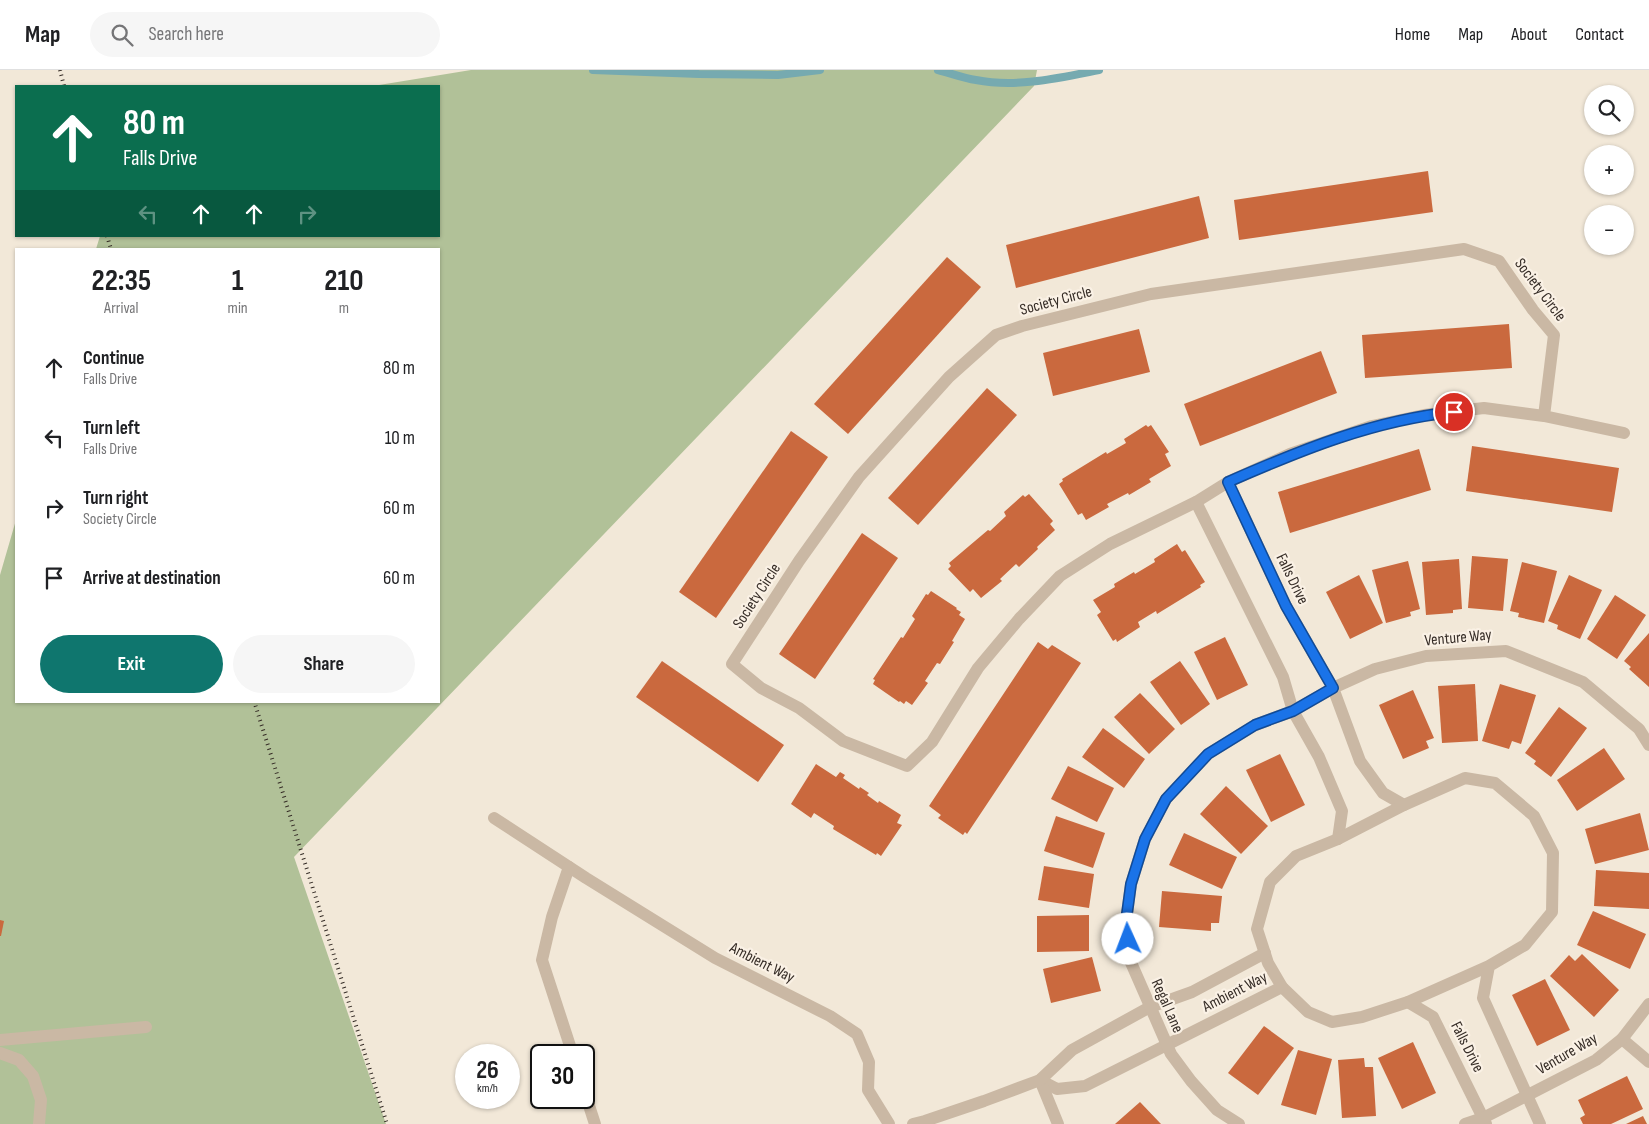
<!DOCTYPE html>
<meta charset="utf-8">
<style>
:root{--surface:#fff;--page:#f6f6f6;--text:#202124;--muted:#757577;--line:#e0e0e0;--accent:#0f766e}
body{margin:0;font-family:"Sofia Sans Condensed",sans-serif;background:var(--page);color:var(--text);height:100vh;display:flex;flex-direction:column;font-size:19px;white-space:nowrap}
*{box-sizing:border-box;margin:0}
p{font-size:16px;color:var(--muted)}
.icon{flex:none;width:28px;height:28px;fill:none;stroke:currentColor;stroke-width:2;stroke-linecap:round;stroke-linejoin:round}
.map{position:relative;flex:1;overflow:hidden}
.panel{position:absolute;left:15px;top:178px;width:425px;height:455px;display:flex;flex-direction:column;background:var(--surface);border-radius:0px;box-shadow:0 1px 4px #0004}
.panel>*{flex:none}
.guide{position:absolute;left:15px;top:15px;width:425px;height:152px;border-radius:0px;box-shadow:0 1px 4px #0004;background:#0b6e4f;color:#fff;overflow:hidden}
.tools{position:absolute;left:1584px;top:15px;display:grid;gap:10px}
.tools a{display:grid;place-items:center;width:50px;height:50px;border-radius:50%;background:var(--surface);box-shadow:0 1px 4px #0004;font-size:25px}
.speed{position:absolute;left:455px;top:974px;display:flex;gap:10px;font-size:25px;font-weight:700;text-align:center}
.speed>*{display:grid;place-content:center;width:65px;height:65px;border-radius:50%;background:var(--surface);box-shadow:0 1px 4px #0004;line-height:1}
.speed small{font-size:12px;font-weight:400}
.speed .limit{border:2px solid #111;border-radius:8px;background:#fff;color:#111}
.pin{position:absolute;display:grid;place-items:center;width:42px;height:42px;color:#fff;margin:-21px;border:2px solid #fff;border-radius:50%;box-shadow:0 1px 5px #0007}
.me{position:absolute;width:55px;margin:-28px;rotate:358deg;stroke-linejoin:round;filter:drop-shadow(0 0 4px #0008)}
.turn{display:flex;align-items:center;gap:18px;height:105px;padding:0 25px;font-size:22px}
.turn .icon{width:65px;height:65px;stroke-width:2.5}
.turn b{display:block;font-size:35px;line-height:42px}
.lanes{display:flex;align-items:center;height:48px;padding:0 25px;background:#0003;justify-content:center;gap:25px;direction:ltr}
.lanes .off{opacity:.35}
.eta{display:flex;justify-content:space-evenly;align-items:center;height:85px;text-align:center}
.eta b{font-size:30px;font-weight:700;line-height:35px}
.cta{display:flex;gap:10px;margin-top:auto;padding:10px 25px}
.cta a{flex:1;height:58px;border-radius:30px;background:var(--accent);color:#fff;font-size:20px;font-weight:700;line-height:58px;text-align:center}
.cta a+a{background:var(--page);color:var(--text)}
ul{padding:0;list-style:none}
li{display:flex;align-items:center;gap:15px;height:70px;padding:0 25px}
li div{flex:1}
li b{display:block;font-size:19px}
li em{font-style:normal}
header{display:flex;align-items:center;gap:30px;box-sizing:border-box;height:70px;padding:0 25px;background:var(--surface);border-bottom:1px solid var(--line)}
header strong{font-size:24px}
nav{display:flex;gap:28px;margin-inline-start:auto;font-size:18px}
.search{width:350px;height:45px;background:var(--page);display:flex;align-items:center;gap:12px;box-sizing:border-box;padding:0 18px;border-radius:28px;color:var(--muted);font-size:19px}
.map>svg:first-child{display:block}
</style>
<header>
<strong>Map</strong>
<div class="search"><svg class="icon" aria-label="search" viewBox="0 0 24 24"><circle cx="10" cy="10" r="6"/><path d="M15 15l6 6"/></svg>Search here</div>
<nav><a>Home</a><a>Map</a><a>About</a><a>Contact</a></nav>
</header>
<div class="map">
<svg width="1649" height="1054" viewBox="0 0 1649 1054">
<rect width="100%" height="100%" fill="#f2e8d8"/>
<polygon fill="#b1c198" points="471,0 1037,0 1034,16 294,787 386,1054 0,1054 0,505 16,450 16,631 439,631 439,179 96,179 100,166 439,166 439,16 373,16"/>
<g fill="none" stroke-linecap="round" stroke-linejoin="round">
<g stroke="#76aab0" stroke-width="8">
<polyline points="593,0 699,4 778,5 820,0"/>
<path d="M938,0C950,3 963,8 976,10C1017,18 1059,8 1099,0"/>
</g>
</g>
<g fill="#ca693e">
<polygon points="1428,101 1433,142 1239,170 1234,130"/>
<polygon points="1199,126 1209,168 1016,218 1006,175"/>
<polygon points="947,187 981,217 848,364 814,334"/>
<polygon points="1509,254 1512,298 1365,308 1362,265"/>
<polygon points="1139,259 1150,302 1053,326 1043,283"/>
<polygon points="1321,281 1337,323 1200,376 1184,334"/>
<polygon points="987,318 1017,345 918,455 888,428"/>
<polygon points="1146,355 1148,357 1151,355 1169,382 1165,384 1171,396 1149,409 1151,412 1129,425 1128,423 1107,434 1109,437 1086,450 1082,443 1078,445 1059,414 1063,411 1062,409 1106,382 1107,384 1126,373 1124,369"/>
<polygon points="791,361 828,387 716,548 679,522"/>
<polygon points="1472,376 1619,398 1612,442 1466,421"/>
<polygon points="1419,379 1431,420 1290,463 1278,422"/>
<polygon points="1029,424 1053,451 1050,454 1055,460 1037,477 1038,479 1019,497 1016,494 1000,509 1002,511 981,528 973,519 970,522 948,499 951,496 949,493 988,460 990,461 1006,446 1004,442 1023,425 1025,427"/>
<polygon points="862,463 898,488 815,609 779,584"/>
<polygon points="1177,474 1182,482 1185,480 1205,512 1200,515 1201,517 1157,544 1156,541 1138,552 1140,557 1117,572 1116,569 1113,571 1097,545 1101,542 1093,530 1115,517 1114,514 1134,502 1135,504 1155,492 1154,489"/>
<polygon points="1472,486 1508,489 1503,541 1468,538"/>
<polygon points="1459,489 1462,539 1453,540 1453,543 1426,545 1422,492"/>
<polygon points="1408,491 1420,539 1410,542 1411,546 1386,553 1372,500"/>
<polygon points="1522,492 1557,501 1544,553 1518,547 1519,543 1510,541"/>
<polygon points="1359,505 1383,553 1350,569 1326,522"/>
<polygon points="1569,505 1602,520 1580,569 1557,559 1558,555 1548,551"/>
<polygon points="931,521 957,538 956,539 961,542 959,545 965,549 952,571 954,572 940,594 937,593 925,611 928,613 912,635 906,631 904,634 900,631 899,632 873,614 875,610 873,609 901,567 903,568 915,549 912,546 926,524 928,525"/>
<polygon points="1615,525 1646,545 1617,589 1587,569"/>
<polygon points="1649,563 1649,617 1629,599 1631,597 1624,591"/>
<polygon points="1225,567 1248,615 1217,630 1194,582"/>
<polygon points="1038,572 1048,579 1052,575 1081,593 967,764 965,762 963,765 938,748 941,745 929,736"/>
<polygon points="662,591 784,675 758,712 636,627"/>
<polygon points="1180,591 1210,634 1181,655 1150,612"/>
<polygon points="1475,614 1478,671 1442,673 1438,616"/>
<polygon points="1500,614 1536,625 1521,674 1512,671 1509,679 1482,671"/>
<polygon points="1413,620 1434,668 1426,671 1429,678 1403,689 1379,635"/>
<polygon points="1140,623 1175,659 1149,684 1114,647"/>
<polygon points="1559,637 1587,658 1551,707 1534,694 1536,691 1525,683"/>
<polygon points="1103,658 1145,689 1124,718 1082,687"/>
<polygon points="1604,678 1625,709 1577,741 1557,710"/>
<polygon points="1280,684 1305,735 1271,752 1246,700"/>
<polygon points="816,694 836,707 840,702 845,705 843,708 859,719 860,717 869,723 867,725 878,733 879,731 901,745 897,753 902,755 881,786 877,783 876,785 833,759 834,756 814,743 811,748 791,734"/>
<polygon points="1068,696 1114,718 1097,752 1051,729"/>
<polygon points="1226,716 1268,756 1241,784 1200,744"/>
<polygon points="1640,743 1649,780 1595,794 1585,759"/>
<polygon points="1056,746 1105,763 1093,798 1044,781"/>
<polygon points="1184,763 1237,787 1222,819 1169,795"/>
<polygon points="1044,796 1094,804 1089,838 1038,830"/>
<polygon points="1596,800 1649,803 1649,839 1594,836"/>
<polygon points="1162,821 1222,826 1219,853 1211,853 1211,861 1159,857"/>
<polygon points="1593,841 1646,864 1630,899 1577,875"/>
<polygon points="1089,845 1089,881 1037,882 1037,846"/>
<polygon points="0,850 4,851 1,866 0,866"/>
<polygon points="1582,884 1619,920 1594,947 1550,906 1569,885 1575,891"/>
<polygon points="1092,887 1101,921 1051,933 1043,899"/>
<polygon points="1545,909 1570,960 1537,976 1512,925"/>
<polygon points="1264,956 1294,978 1258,1025 1228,1003"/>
<polygon points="1413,972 1436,1023 1402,1039 1378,988"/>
<polygon points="1298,980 1332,989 1316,1045 1281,1035"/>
<polygon points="1364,988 1365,997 1373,997 1376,1046 1342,1048 1338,990"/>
<polygon points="1627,1006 1643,1039 1611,1054 1583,1054 1580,1048 1585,1045 1578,1030"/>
<polygon points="1140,1032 1161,1054 1115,1054"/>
<polygon points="1643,1046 1647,1054 1626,1054"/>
</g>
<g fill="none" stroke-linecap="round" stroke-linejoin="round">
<g stroke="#cab8a4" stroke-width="12">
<polyline points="1544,346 1554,265 1533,240 1499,191 1464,179 1151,224 1022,256 996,265 949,307 859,407 799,491 732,594 761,618 799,638 843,671 907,696 932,672 978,598 1019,549 1060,506 1110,474 1196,432 1228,412 1290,384 1372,356 1424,345 1484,338 1544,346 1624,363"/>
<polyline points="1228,412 1286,536 1333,618 1360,691 1383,723 1404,735"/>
<polyline points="1196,432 1283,607 1293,641 1319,687 1342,741 1338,769"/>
<polyline points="494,748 586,808 715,888 830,946 857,964 869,992 868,1020 889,1054"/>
<polyline points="569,797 552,847 542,890 573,985"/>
<polyline points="1489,896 1408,932 1362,947 1332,952 1308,942 1282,917 1268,893 1257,859 1270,812 1296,786 1338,769 1404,735 1465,708 1495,713 1534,746 1553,783 1552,842 1525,875 1489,896 1483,928 1540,1054"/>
<polyline points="1408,932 1433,947 1486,1054"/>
<polyline points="1622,969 1649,992"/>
<polyline points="0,970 146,957"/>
<polyline points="0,983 19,990 33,1006 41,1030 39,1054"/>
<polyline points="1040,1010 1057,1019 1085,1016 1282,917"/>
<polyline points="1040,1010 1058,1054"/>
<polyline points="584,1020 595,1054"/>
<polyline points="913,1054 925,1051 984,1031 1040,1010 1072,980 1150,937 1192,922 1265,883"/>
<polyline points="1239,1054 1217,1040 1191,1011 1171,984 1129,888 1126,851 1131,814 1145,769 1166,729 1208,684 1255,655 1293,641 1333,618 1375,599 1426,586 1506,581 1583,612 1639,659 1649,675"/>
<polyline points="1465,1054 1483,1048 1596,990 1622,969 1649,934"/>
</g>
<g stroke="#352c26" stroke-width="4" stroke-dasharray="1 4" stroke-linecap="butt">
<polyline points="60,0 64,16"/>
<polyline points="107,166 111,179"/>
<polyline points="254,631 387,1054"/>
</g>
</g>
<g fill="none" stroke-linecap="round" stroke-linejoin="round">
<g stroke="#114b97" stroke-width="12">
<path id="route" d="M1128,869L1126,851L1131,814L1145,769L1166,729L1208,684L1255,655L1293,641L1333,618L1286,536L1228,412C1301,380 1374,350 1454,342"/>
</g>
<use href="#route" stroke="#1a73e8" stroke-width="9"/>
</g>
<g text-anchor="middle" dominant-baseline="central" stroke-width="4.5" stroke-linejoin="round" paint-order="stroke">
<g font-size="16" fill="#352c26" stroke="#faf1e5">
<text transform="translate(1540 220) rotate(53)">Society Circle</text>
<text transform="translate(1056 231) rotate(-15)">Society Circle</text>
<text transform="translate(1292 509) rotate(64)">Falls Drive</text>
<text transform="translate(757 526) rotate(-57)">Society Circle</text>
<text transform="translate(1458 568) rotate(-5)">Venture Way</text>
<text transform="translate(762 893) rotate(27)">Ambient Way</text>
<text transform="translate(1235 922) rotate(-27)">Ambient Way</text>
<text transform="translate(1167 936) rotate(66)">Regal Lane</text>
<text transform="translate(1467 977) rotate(63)">Falls Drive</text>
<text transform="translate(1567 984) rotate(-30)">Venture Way</text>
</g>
</g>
</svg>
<div class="tools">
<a><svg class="icon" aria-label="search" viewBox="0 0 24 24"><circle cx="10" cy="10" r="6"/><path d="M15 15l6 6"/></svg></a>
<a>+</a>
<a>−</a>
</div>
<div class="speed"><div>26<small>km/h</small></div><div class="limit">30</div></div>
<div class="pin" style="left:1454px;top:342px;background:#d93025"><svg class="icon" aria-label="arrive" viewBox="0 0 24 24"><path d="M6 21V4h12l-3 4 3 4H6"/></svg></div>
<svg class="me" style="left:1128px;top:869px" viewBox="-20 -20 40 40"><circle r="19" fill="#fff"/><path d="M0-13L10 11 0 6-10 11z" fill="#1a73e8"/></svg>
<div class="guide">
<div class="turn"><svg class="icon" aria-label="ahead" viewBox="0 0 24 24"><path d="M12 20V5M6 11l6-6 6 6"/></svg><div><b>80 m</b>Falls Drive</div></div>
<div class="lanes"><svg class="icon off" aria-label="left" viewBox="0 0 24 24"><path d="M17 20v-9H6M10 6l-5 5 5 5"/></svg><svg class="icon" aria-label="ahead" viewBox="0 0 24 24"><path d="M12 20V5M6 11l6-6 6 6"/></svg><svg class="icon" aria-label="ahead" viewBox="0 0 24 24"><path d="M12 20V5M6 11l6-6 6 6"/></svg><svg class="icon off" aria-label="right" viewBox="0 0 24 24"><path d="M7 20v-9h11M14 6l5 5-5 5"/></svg></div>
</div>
<section class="panel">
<div class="eta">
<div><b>22:35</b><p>Arrival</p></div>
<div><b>1</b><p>min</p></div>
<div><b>210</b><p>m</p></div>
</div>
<ul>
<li><svg class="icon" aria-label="ahead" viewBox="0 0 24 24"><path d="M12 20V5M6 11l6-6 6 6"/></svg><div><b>Continue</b><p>Falls Drive</p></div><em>80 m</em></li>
<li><svg class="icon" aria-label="left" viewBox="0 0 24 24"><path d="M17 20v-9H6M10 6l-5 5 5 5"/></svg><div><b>Turn left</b><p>Falls Drive</p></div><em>10 m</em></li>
<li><svg class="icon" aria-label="right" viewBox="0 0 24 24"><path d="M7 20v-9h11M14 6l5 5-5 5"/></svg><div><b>Turn right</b><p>Society Circle</p></div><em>60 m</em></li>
<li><svg class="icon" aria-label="arrive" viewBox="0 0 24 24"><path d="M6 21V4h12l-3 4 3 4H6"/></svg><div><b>Arrive at destination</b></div><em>60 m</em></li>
</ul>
<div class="cta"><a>Exit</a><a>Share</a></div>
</section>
</div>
